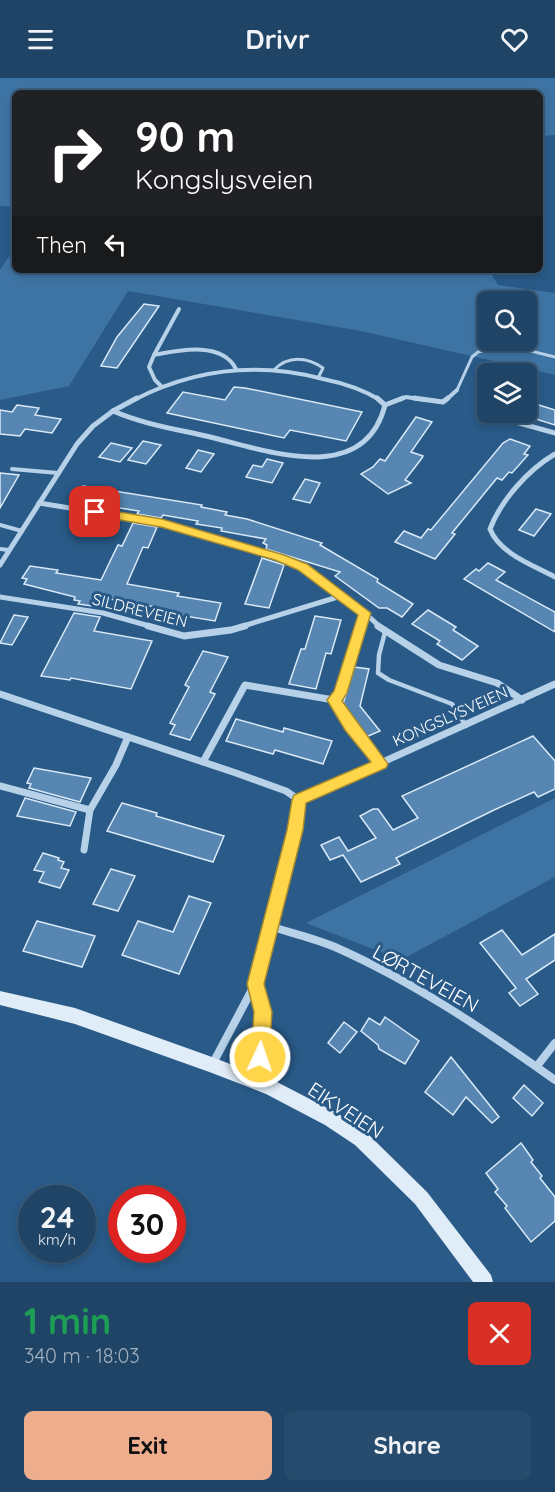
<!DOCTYPE html>
<meta charset="utf-8">
<style>
:root{--surface:#1f4466;--page:#274b6c;--text:#f1f3f6;--muted:#a1b0bf;--line:#3c5c7a;--accent:#eead8d}
body{margin:0;font-family:Quicksand,sans-serif;background:var(--page);color:var(--text);height:100vh;display:flex;flex-direction:column;font-size:22px;white-space:nowrap}
*{box-sizing:border-box;margin:0}
p{font-size:20px;color:var(--muted)}
.icon{flex:none;width:33px;height:33px;fill:none;stroke:currentColor;stroke-width:2;stroke-linecap:round;stroke-linejoin:round}
.map{position:relative;height:1204px;overflow:hidden}
.drawer{display:flex;flex-direction:column;background:var(--surface);flex:1}
.drawer>*{flex:none}
.hud{position:absolute;left:12px;top:12px;width:531px;height:183px;border-radius:9px;box-shadow:0 3px 9px #0003,0 0 0 2px var(--line);background:#202124;color:#fff;overflow:hidden}
.tools{position:absolute;left:477px;top:213px;display:grid;gap:12px}
.tools a{display:grid;place-items:center;width:60px;height:60px;border-radius:9px;background:var(--surface);box-shadow:0 3px 9px #0003,0 0 0 2px var(--line);font-size:30px}
.speed{position:absolute;left:18px;top:1107px;display:flex;gap:12px;font-size:30px;font-weight:700;text-align:center}
.speed>*{display:grid;place-content:center;width:78px;height:78px;border-radius:50%;background:var(--surface);box-shadow:0 3px 9px #0003,0 0 0 2px var(--line);line-height:1}
.speed small{font-size:15px;font-weight:400}
.speed .limit{border:9px solid #d22;background:#fff;color:#111}
.pin{position:absolute;display:grid;place-items:center;width:51px;height:51px;color:#fff;margin:-26px;border-radius:12px;box-shadow:0 3px 9px #0006}
.me{position:absolute;width:66px;margin:-33px;rotate:3deg;stroke-linejoin:round;filter:drop-shadow(0 0 4px #0008)}
.turn{display:flex;align-items:center;gap:21px;height:126px;padding:0 24px;font-size:27px}
.turn .icon{width:78px;height:78px;stroke-width:2.5}
.turn b{display:block;font-size:42px;line-height:51px}
.then{display:flex;align-items:center;height:57px;padding:0 24px;background:#0003;gap:12px;font-size:22px}
.round{display:grid;place-items:center;flex:none;width:63px;height:63px;border-radius:9px;background:var(--page)}
.headline{display:flex;align-items:center;justify-content:space-between;height:102px;padding:0 24px}
h1{font-size:36px;font-weight:700;line-height:45px;color:#1e9e55}
.button{display:flex;gap:12px;margin-top:auto;padding:12px 24px}
.button a{flex:1;height:69px;border-radius:9px;background:var(--accent);color:#111;font-size:24px;font-weight:700;line-height:69px;text-align:center}
.button a+a{background:var(--page);color:var(--text)}
header{display:flex;justify-content:space-between;align-items:center;height:78px;padding:0 24px;background:var(--surface);font-size:27px;font-weight:700}
.map>svg:first-child{display:block}
</style>
<header><svg class="icon" aria-label="menu" viewBox="0 0 24 24"><path d="M4 6h16M4 12h16M4 18h16"/></svg>Drivr<svg class="icon" aria-label="heart" viewBox="0 0 24 24"><path d="M12 20l-8-8c-3-5 5-10 8-4 3-6 11-1 8 4z"/></svg></header>
<div class="map">
<svg width="555" height="1204" viewBox="0 0 555 1204">
<rect width="100%" height="100%" fill="#295a88"/>
<g fill="#3e74a4" fill-rule="evenodd">
<polygon points="0,0 555,0 555,57 540,58 540,15 15,15 15,129 0,128"/>
<path d="M15,170V192H489L498,207L555,215V297L361,253L128,213L69,308L0,322V192ZM488,224H526V262H488Z"/>
<polygon points="555,720 555,799 401,882 306,845"/>
</g>
<g fill="#5686b1" stroke="#d9e9f7" stroke-width="1.5">
<polygon points="144,226 159,228 117,290 101,288 117,259"/>
<polygon points="234,309 245,310 362,334 346,363 290,352 284,360 167,335 183,314 225,322"/>
<polygon points="526,323 555,332 555,347 526,338"/>
<polygon points="17,327 39,330 35,337 61,341 52,355 25,351 20,358 0,356 0,332 12,334"/>
<polygon points="416,339 432,344 411,374 423,378 422,380 405,402 411,405 388,416 361,396 373,389 380,381 385,383"/>
<polygon points="510,361 530,368 524,376 528,377 512,395 509,394 502,402 497,400 452,455 455,456 435,481 395,464 404,453 421,460 428,451 431,452 503,365"/>
<polygon points="143,363 161,367 146,386 128,382"/>
<polygon points="111,365 132,370 120,384 99,379"/>
<polygon points="198,372 214,376 201,394 186,390"/>
<polygon points="267,381 283,385 272,405 246,399 253,387 262,389"/>
<polygon points="0,395 19,397 0,430"/>
<polygon points="305,401 320,405 310,425 293,421"/>
<polygon points="83,408 202,427 201,429 227,434 225,437 247,441 322,465 320,467 378,501 377,504 413,526 402,539 387,530 379,530 335,498 340,494 266,471 267,467 263,465 266,461 221,453 222,450 196,446 198,443 163,437 161,440 137,436 139,433 74,423"/>
<polygon points="536,431 551,436 534,458 519,452"/>
<polygon points="133,445 157,449 148,470 143,469 127,506 179,515 177,518 221,525 215,543 154,533 156,529 109,521 105,530 78,526 80,523 74,522 75,519 24,506 27,501 22,500 30,488 58,492 56,495 101,502 118,467 122,468"/>
<polygon points="262,480 284,487 269,530 245,526"/>
<polygon points="488,485 505,494 496,502 555,534 555,554 464,501 476,491 479,493"/>
<polygon points="428,532 456,549 453,552 478,568 462,582 437,566 440,563 412,546"/>
<polygon points="74,535 100,539 94,553 152,563 131,611 71,600 70,602 41,598"/>
<polygon points="14,537 28,539 12,567 0,565"/>
<polygon points="315,538 341,542 331,576 326,575 316,611 289,606 301,571 305,571"/>
<polygon points="203,573 228,579 210,614 215,616 190,662 170,656 175,647 170,645 189,609 185,607"/>
<polygon points="354,589 369,591 360,628 380,653 366,659 343,626"/>
<polygon points="236,641 283,654 284,650 332,663 323,686 275,672 273,676 226,663"/>
<polygon points="533,658 555,683 555,711 538,719 534,714 494,732 396,780 400,786 361,804 343,777 330,782 321,767 339,759 348,773 376,760 360,738 373,731 378,731 393,752 418,740 402,718"/>
<polygon points="34,690 91,700 80,724 29,710 31,706 27,705"/>
<polygon points="25,720 76,734 70,748 17,738"/>
<polygon points="122,725 157,735 156,738 224,758 213,784 107,753"/>
<polygon points="43,775 59,780 58,782 64,784 61,790 69,792 60,810 39,804 44,794 34,792"/>
<polygon points="111,791 135,798 118,833 93,826"/>
<polygon points="189,818 211,825 179,896 122,877 138,843 173,854"/>
<polygon points="37,843 95,858 82,889 23,873"/>
<polygon points="502,852 522,877 555,856 555,882 526,901 538,916 520,928 509,915 516,910 480,865"/>
<polygon points="385,939 419,963 405,986 379,971 378,967 361,953 369,940 380,947"/>
<polygon points="344,944 357,954 340,975 328,965"/>
<polygon points="451,979 499,1039 492,1045 466,1019 453,1037 425,1014"/>
<polygon points="524,1007 543,1025 532,1038 513,1020"/>
<polygon points="521,1065 533,1082 531,1084 542,1098 540,1100 555,1119 555,1143 531,1164 505,1130 507,1128 495,1114 498,1111 486,1095"/>
</g>
<g fill="none" stroke-linecap="round" stroke-linejoin="round">
<g stroke="#b6d1e8" stroke-width="3">
<path d="M274,292C288,277 307,279 323,290L318,300"/>
<polyline points="457,312 472,279 478,274 507,267 555,279"/>
</g>
<g stroke="#b6d1e8" stroke-width="4">
<polyline points="12,391 58,395"/>
<polyline points="0,447 22,453"/>
<polyline points="0,471 9,472"/>
</g>
<polyline stroke="#b6d1e8" stroke-width="4.5" points="385,554 379,577 378,595 389,602 452,626 466,648"/>
<g stroke="#b6d1e8" stroke-width="4">
<polyline points="154,277 179,231"/>
<path d="M161,308L155,302L149,289L154,277C180,272 222,263 236,291"/>
<path d="M134,322C194,291 258,284 323,301C343,305 362,311 380,322"/>
<polyline points="399,322 406,319 425,322"/>
<polyline points="446,322 457,312"/>
</g>
<g stroke="#b6d1e8" stroke-width="5">
<polyline points="414,320 443,324 448,320"/>
<polyline points="385,327 403,320"/>
<path d="M113,333C143,346 175,351 206,358C262,371 364,411 385,327L377,320"/>
<polyline points="113,333 137,320"/>
<polyline points="508,342 555,355"/>
<path d="M555,376C529,391 501,422 490,451C500,476 533,487 555,499"/>
<polyline points="39,425 162,445 279,480 302,489 365,535 380,549"/>
<polyline points="0,487 77,366 93,348 113,333"/>
<polyline points="0,519 103,535 153,549"/>
<polyline points="240,549 341,518"/>
<polyline points="361,549 365,535"/>
</g>
<g stroke="#b6d1e8" stroke-width="7">
<polyline points="148,548 184,558 231,552 245,548"/>
<polyline points="378,548 439,587 497,605 522,622"/>
<polyline points="0,616 236,695 286,713 299,722"/>
<polyline points="334,622 350,648 381,686"/>
<polyline points="203,684 245,607 334,622 340,615 361,548"/>
<polyline points="0,708 90,732"/>
<polyline points="299,722 555,606"/>
<polyline points="84,772 90,732 116,687 128,659"/>
<polyline points="273,838 295,752 299,722"/>
</g>
<g stroke="#b6d1e8" stroke-width="8">
<path d="M269,848C291,855 314,860 335,869C414,904 485,952 555,1002"/>
<path d="M255,907C264,940 263,970 255,1003"/>
<polyline points="212,987 255,906 273,837"/>
<polyline points="537,988 555,965"/>
</g>
<polygon fill="#e0ecf8" fill-rule="evenodd" points="0,913 75,930 212,979 277,1004 337,1035 367,1055 427,1114 491,1197 493,1204 473,1204 415,1126 355,1067 325,1047 266,1016 212,995 75,946 0,927"/>
</g>
<polygon fill="#ffd54a" stroke="#a68a30" stroke-width="1.5" points="95,430 162,441 284,477 307,486 371,535 347,615 342,623 388,686 386,690 306,725 303,752 264,906 272,934 269,979 266,985 260,988 254,985 251,979 254,934 247,906 287,752 292,722 294,717 371,684 345,652 327,622 334,613 358,537 298,492 275,482 161,449 91,437 91,431"/>
<g text-anchor="middle" dominant-baseline="central" stroke-width="6" stroke-linejoin="round" paint-order="stroke">
<g font-size="16" fill="#fff" stroke="#295a88">
<text transform="translate(140 532) rotate(14)">SILDREVEIEN</text>
<text transform="translate(450 638) rotate(-24)">KONGSLYSVEIEN</text>
</g>
<g font-size="20" fill="#fff" stroke="#295a88">
<text transform="translate(426 900) rotate(29)">LØRTEVEIEN</text>
<text transform="translate(346 1032) rotate(33)">EIKVEIEN</text>
</g>
</g>
</svg>
<div class="tools">
<a><svg class="icon" aria-label="search" viewBox="0 0 24 24"><circle cx="10" cy="10" r="6"/><path d="M15 15l6 6"/></svg></a>
<a><svg class="icon" aria-label="layers" viewBox="0 0 24 24"><path d="M12 4l9 5-9 5-9-5zM3 14l9 5 9-5"/></svg></a>
</div>
<div class="speed"><div>24<small>km/h</small></div><div class="limit">30</div></div>
<div class="pin" style="left:95px;top:434px;background:#d93025"><svg class="icon" aria-label="arrive" viewBox="0 0 24 24"><path d="M6 21V4h12l-3 4 3 4H6"/></svg></div>
<svg class="me" style="left:260px;top:979px" viewBox="-20 -20 40 40"><circle r="17" fill="#ffd54a" stroke="#fff" stroke-width="3"/><path d="M0-11L8 9 0 5-8 9z" fill="#fff"/></svg>
<div class="hud">
<div class="turn"><svg class="icon" aria-label="right" viewBox="0 0 24 24"><path d="M7 20v-9h11M14 6l5 5-5 5"/></svg><div><b>90 m</b>Kongslysveien</div></div>
<div class="then">Then<svg class="icon" aria-label="left" viewBox="0 0 24 24"><path d="M17 20v-9H6M10 6l-5 5 5 5"/></svg></div>
</div>
</div>
<section class="drawer">
<div class="headline"><div><h1>1 min</h1><p>340 m · 18:03</p></div><a class="round" style="background:#d93025;color:#fff"><svg class="icon" aria-label="close" viewBox="0 0 24 24"><path d="M6 6l12 12M18 6L6 18"/></svg></a></div>
<div class="button"><a>Exit</a><a>Share</a></div>
</section>
